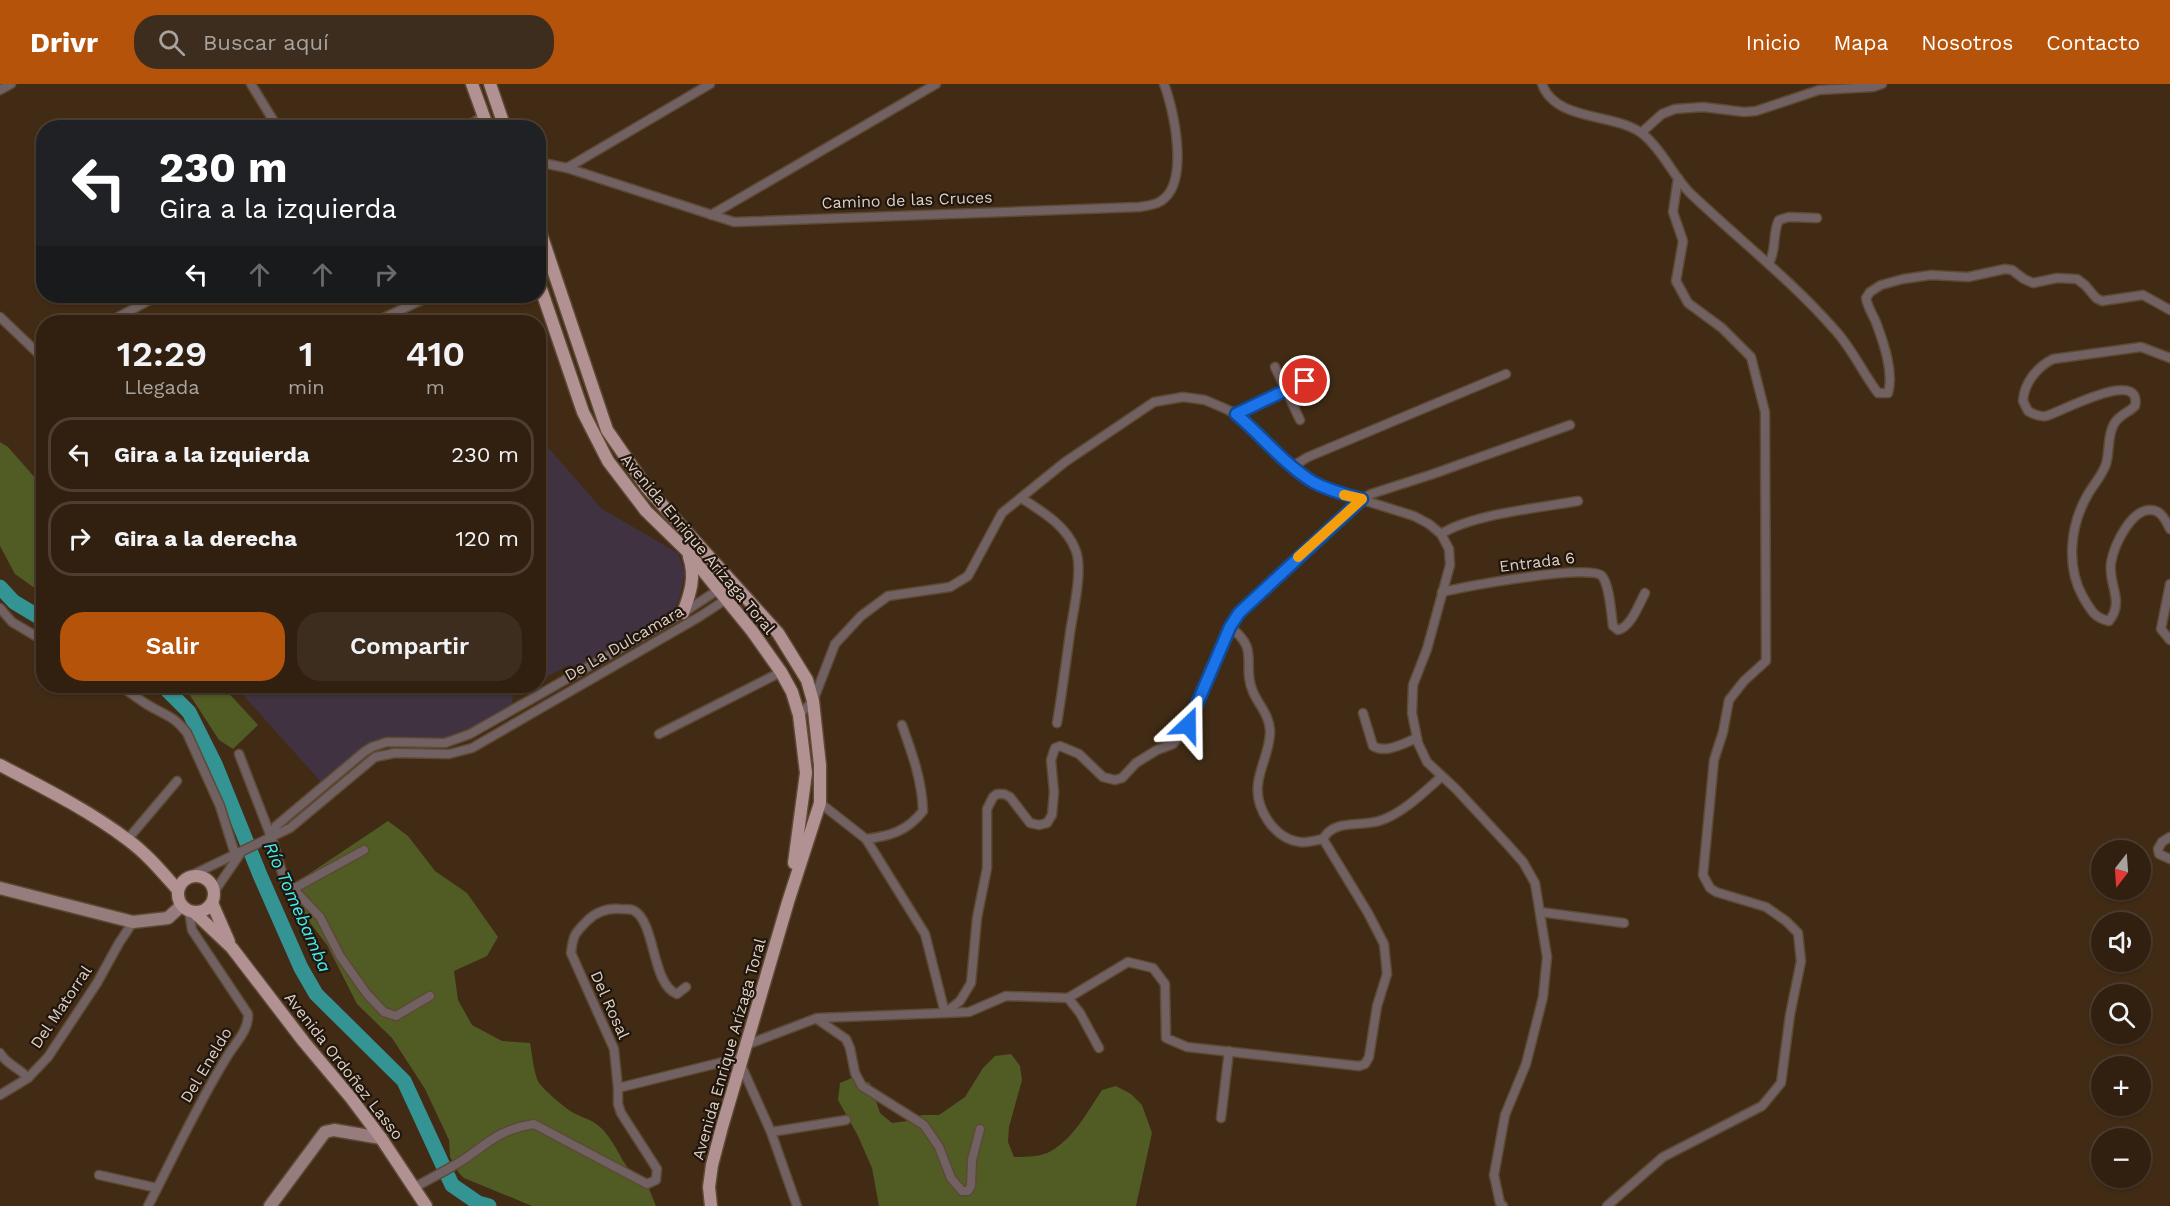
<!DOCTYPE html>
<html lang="es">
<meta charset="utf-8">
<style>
:root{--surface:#312010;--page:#3d2d1e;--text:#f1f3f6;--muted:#a8a39f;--line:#4c3e30;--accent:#b45309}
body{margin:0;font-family:"Work Sans",sans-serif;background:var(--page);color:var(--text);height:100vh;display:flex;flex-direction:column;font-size:22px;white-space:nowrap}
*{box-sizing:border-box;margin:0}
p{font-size:20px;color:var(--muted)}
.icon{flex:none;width:33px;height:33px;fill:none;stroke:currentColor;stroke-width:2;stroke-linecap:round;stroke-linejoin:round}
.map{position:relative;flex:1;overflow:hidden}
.side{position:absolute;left:36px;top:231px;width:510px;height:378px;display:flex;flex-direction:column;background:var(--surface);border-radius:24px;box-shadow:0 2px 4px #0004,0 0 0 2px var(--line)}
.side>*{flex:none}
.banner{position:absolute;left:36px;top:36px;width:510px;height:183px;border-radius:24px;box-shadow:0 2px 4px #0004,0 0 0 2px var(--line);background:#202124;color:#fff;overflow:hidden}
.needle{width:39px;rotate:197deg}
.fabs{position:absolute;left:2091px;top:756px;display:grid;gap:12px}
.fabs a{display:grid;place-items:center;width:60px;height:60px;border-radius:50%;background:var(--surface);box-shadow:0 2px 4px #0004,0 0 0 2px var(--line);font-size:30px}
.pin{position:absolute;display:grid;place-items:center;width:51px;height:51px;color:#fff;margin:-26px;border:3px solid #fff;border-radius:50%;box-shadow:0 2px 6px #0007}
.me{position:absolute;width:66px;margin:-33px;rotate:23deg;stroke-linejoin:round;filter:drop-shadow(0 0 4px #0008)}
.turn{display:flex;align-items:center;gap:21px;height:126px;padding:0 24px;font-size:27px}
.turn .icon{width:78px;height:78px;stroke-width:2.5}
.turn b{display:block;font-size:42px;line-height:51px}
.lanes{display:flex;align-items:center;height:57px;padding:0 24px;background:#0003;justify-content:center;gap:30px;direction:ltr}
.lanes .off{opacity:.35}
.eta{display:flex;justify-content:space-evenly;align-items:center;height:102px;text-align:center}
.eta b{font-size:36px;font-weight:600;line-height:42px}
.action{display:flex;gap:12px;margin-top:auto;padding:12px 24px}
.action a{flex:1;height:69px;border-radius:24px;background:var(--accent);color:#fff;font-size:24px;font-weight:600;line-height:69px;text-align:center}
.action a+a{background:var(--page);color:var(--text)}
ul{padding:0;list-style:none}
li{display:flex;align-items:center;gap:18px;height:75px;margin:0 12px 9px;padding:0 12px;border:3px solid var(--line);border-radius:24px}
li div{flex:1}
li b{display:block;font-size:22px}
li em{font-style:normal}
header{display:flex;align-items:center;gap:36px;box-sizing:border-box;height:84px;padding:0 30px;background:var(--accent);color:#fff}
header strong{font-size:28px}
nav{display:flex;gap:33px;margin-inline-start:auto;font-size:21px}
.search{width:420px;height:54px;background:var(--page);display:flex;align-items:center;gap:15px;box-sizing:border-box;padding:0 21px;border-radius:24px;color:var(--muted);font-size:22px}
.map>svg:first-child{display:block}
</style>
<header>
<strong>Drivr</strong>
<div class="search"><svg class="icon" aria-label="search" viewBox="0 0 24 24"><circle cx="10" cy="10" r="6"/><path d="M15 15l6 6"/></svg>Buscar aquí</div>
<nav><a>Inicio</a><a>Mapa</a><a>Nosotros</a><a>Contacto</a></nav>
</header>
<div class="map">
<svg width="2170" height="1122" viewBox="0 0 2170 1122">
<rect width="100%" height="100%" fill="#412b15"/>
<g fill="#403240">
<polygon points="538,352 602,425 678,469 685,488 679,516 672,531 585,585 569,581 539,597"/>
<polygon points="235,602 530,602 514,610 510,625 464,649 447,655 392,653 358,667 321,698"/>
</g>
<g fill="#515b24">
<polygon points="0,358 8,363 43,403 43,510 15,490 0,462"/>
<polygon points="184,602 222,602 258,641 233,665 219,656"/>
<path d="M388,737L408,752L435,787L467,809L498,853L487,872L454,887L458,916L472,941L502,957L530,959C532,969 534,993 540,1000C545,1007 564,1023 572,1028C582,1034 590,1034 600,1043C619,1060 623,1090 647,1100L656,1122H532L464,1094L459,1089L450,1073L449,1056L425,1005L392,954L357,920L327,861L285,806Z"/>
<path d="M1011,970L1020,982L1022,996L1009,1043L1008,1058L1014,1073C1026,1073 1041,1073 1051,1067C1074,1054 1088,1027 1102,1006L1116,1002L1131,1010L1142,1021L1152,1049L1136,1122H879L872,1084L858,1052L838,1016L840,999L854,993L870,999L880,1029L892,1039L907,1037L922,1031H939L965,1013L983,984L995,972Z"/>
</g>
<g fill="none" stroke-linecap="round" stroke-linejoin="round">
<g stroke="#349393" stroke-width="15">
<polyline points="0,503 14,518 44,536"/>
<polyline points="163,602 189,628 215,680 260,791 301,884 316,910 404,997 452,1101 478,1119 489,1122"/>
</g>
<g stroke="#5d4934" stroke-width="11">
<g id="street">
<polyline points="251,0 278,44"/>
<path d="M1542,0C1556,39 1617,28 1644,51C1663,67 1672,90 1689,108C1737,154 1790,195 1834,245C1852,264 1862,288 1878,309H1888C1894,289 1884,260 1877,241C1874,232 1868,225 1866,214L1870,208L1881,201L1903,195L1931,191L1968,193L2005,185L2012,186L2024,195L2033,199L2057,194L2077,195L2085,201L2096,214L2102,217L2143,211L2170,226"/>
<polyline points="0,6 11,0"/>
<polyline points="464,44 484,32"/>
<polyline points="1642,48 1662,30 1675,25 1703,23 1744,28 1756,27 1819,6 1873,3 1882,0"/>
<path d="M538,78L567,84L734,138L1139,123C1146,122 1155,121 1161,117C1190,99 1174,26 1164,0"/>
<polyline points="567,84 710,0"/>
<polyline points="711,131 936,0"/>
<path d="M1769,179C1777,165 1772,149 1779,136L1789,133L1817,134"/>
<polyline points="0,233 44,275"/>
<polyline points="109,238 157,212"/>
<polyline points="375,238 430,212"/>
<path d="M2170,274L2141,263L2053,275C2037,283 2024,299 2023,317L2028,327C2033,330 2039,333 2046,332C2057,330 2143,282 2135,322C2128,329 2119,331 2114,340C2107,352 2110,367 2106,380C2102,392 2093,401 2087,412C2070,442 2066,483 2083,513C2090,525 2094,534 2109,537C2125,517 2108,501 2111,479C2114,461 2131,425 2151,426C2161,426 2166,437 2170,445"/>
<polyline points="1275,283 1300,336"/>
<polyline points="1236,330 1305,297"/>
<polyline points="1293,382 1308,373 1506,290"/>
<path d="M1021,414C1043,428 1067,442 1076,467C1083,487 1073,528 1070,549C1066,579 1062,609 1057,639"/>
<path d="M1441,450C1473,430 1539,424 1578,417"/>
<polyline points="2170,500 2161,545 2170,556"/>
<path d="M1442,508C1464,503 1591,479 1602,492C1610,502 1611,530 1613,542L1618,546C1631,543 1639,520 1645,509"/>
<polyline points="0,524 12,538 44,557"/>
<path d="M119,602C129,607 138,615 148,621C166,632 173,631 187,649L220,722L235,770"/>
<path d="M1363,629L1373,662C1386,670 1404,659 1417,654"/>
<polyline points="799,631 813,617 835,560 861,532 888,512 950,503 968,492 1002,429 1065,378 1154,318 1183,313 1205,316 1226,325 1236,330 1257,347 1278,369 1314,398 1344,410 1414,432 1429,440 1441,450 1449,465 1450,481 1427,565 1413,601 1412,629 1418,659 1427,678 1456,705 1507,760 1523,778 1535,799 1547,873 1543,913 1526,980 1505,1031 1494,1091 1500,1119 1503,1122"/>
<polyline points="659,650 781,588"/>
<polyline points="239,670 273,758 284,795 320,833 340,872 367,910 384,928 396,932 430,912"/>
<polyline points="820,719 866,755 925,850 945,929 960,917 971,899 977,834 987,784 987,725 993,713 997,710 1004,710 1010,713 1030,739 1039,741 1047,739 1052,731 1054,708 1051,676 1055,664 1060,662 1079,670 1103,693 1115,696 1122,694 1136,679 1157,666 1173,660 1184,647 1230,543 1239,529 1362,415 1371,410 1433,390 1570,341"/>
<polyline points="271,752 276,742 364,668 372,663 387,658 445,659 470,650 683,529 730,498"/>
<polyline points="2170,753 2162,758 2158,765 2159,770 2170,775"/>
<path d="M866,755C891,752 907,747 923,727C922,696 912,669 902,641"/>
<path d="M1323,755C1334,735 1359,743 1379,737C1402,730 1423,709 1441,693"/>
<polyline points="127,756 177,697"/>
<polyline points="192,791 290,744 375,673 395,669 449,670 472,664 699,533 739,507"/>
<polyline points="293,805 364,766"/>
<polyline points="214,808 240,770"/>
<polyline points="1540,828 1624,839"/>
<path d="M1068,914L1128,878L1153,884L1165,900L1166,954L1187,963L1359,982L1365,980L1369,973L1377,922L1387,890L1384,860L1368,829L1323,755C1316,756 1307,759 1300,758C1274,755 1255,724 1258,700C1260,682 1271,664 1270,646C1269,631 1259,621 1253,608C1241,580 1261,566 1230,543"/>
<polyline points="817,935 846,955 850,964 855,989 862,1002 924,1041 939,1063 951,1094 962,1107 968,1107 971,1102 972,1076 980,1045"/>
<polyline points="746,961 817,934 945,929 969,928 1006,912 1068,914 1080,929 1099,964"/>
<path d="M0,969C7,981 20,984 28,994"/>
<polyline points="741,981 771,1048 797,1122"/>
<path d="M618,1004L614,965L571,869C573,851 575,849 587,837C596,828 606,824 620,825C624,825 630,825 633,826C656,837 651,900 677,910L686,903"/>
<polyline points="0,1011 28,994 48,973 97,899 119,859 133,838"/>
<polyline points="1221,1034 1229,967"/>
<polyline points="771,1048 846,1036"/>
<polyline points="99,1091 157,1104"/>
<path d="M413,1104C430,1095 447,1086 463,1076C489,1058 501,1045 534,1040L647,1100L656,1096L657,1085L621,1029L618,1020V1004L743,973"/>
<path d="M148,1122C174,1072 198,1019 228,971C236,958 249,946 248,930L192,846L189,827"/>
<polyline points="1607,1122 1663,1073 1762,1022 1781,999 1790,931 1801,877 1798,849 1786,837 1766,823 1716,808 1710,804 1703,791 1714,676 1723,648 1729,616 1744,597 1766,577 1765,328 1751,273 1722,244 1688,219 1676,197 1683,157 1673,128 1678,94"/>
</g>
</g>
<g stroke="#5d4934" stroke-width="15">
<g id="secondary">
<polyline points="0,804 133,838 168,834 181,822"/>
<polyline points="270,1122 325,1048 334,1046 381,1054"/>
</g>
</g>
<g stroke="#5d4934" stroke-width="15">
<g id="primary">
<polyline points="472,0 488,44"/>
<polyline points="490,0 505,44"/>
<polyline points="538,141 607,346 647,404 778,549 807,596 813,617 820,681 820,719 788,818 722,1043 712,1081 709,1103 711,1122"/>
<polyline points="538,196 583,328 608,377 646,427 686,466 752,547 781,588 792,608 799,631 806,689 794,779"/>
<path d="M683,529C690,510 696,493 689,473"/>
<path d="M0,681C42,703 90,727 128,756C147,770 162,788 177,805"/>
<circle cx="196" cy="810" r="18"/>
<polyline points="212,819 229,858"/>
<polyline points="194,828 232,864 304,958 351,1014 381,1054 426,1122"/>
</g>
</g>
<use href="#street" stroke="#726162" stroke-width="8"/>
<use href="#secondary" stroke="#967c7d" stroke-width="12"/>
<use href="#primary" stroke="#b29192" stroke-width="12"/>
</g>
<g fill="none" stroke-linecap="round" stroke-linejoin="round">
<g stroke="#114b97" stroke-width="15">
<path id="route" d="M1188,641L1230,543L1239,529L1362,415C1346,411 1328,406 1313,398C1284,380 1262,352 1236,330L1305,297"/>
</g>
<use href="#route" stroke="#1a73e8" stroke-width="10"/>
<polyline stroke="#f59e0b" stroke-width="10" points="1298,473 1362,415 1344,411"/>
</g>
<g text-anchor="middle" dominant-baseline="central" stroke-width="4.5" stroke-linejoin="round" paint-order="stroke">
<g font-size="16" fill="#decfc3" stroke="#20160d">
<text transform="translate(907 116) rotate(-2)">Camino de las Cruces</text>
<text transform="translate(698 460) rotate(50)">Avenida Enrique Arízaga Toral</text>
<text transform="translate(1537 478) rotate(-7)">Entrada 6</text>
<text transform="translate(624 559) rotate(-30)">De La Dulcamara</text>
<text transform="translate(610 921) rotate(66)">Del Rosal</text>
<text transform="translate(61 923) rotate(-56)">Del Matorral</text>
<text transform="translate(729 965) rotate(-74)">Avenida Enrique Arízaga Toral</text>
<text transform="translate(206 981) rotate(-59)">Del Eneldo</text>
<text transform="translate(344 982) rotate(52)">Avenida Ordoñez Lasso</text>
</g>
<g font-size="18" font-style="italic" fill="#3cf2f2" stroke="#20160d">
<text transform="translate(298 823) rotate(66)">Río Tomebamba</text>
</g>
</g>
</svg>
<div class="fabs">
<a><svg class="needle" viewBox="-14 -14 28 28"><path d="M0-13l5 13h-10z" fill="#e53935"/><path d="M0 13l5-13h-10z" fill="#a8a39f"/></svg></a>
<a><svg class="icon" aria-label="sound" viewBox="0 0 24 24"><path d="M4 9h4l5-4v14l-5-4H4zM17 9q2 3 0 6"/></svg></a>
<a><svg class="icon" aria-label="search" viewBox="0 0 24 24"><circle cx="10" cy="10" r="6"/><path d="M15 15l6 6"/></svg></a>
<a>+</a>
<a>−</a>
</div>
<div class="pin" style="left:1305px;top:297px;background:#d93025"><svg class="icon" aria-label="arrive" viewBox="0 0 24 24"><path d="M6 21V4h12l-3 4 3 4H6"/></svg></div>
<svg class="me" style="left:1188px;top:641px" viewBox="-20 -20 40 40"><path d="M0-17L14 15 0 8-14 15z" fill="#1a73e8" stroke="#fff" stroke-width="4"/></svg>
<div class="banner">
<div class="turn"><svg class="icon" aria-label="left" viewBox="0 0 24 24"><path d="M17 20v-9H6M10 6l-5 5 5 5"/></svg><div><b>230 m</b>Gira a la izquierda</div></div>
<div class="lanes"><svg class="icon" aria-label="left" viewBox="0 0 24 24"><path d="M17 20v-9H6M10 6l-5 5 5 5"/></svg><svg class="icon off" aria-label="ahead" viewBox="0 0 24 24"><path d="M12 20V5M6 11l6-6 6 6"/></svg><svg class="icon off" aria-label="ahead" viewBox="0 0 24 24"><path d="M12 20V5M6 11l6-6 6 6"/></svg><svg class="icon off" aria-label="right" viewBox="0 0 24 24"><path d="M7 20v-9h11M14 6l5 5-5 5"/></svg></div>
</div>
<section class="side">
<div class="eta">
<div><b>12:29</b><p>Llegada</p></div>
<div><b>1</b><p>min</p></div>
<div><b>410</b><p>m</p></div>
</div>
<ul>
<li><svg class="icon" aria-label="left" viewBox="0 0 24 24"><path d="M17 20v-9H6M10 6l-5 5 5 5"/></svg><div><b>Gira a la izquierda</b></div><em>230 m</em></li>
<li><svg class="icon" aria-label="right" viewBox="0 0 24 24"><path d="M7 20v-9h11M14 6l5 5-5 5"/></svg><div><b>Gira a la derecha</b></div><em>120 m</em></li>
</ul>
<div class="action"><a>Salir</a><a>Compartir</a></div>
</section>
</div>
